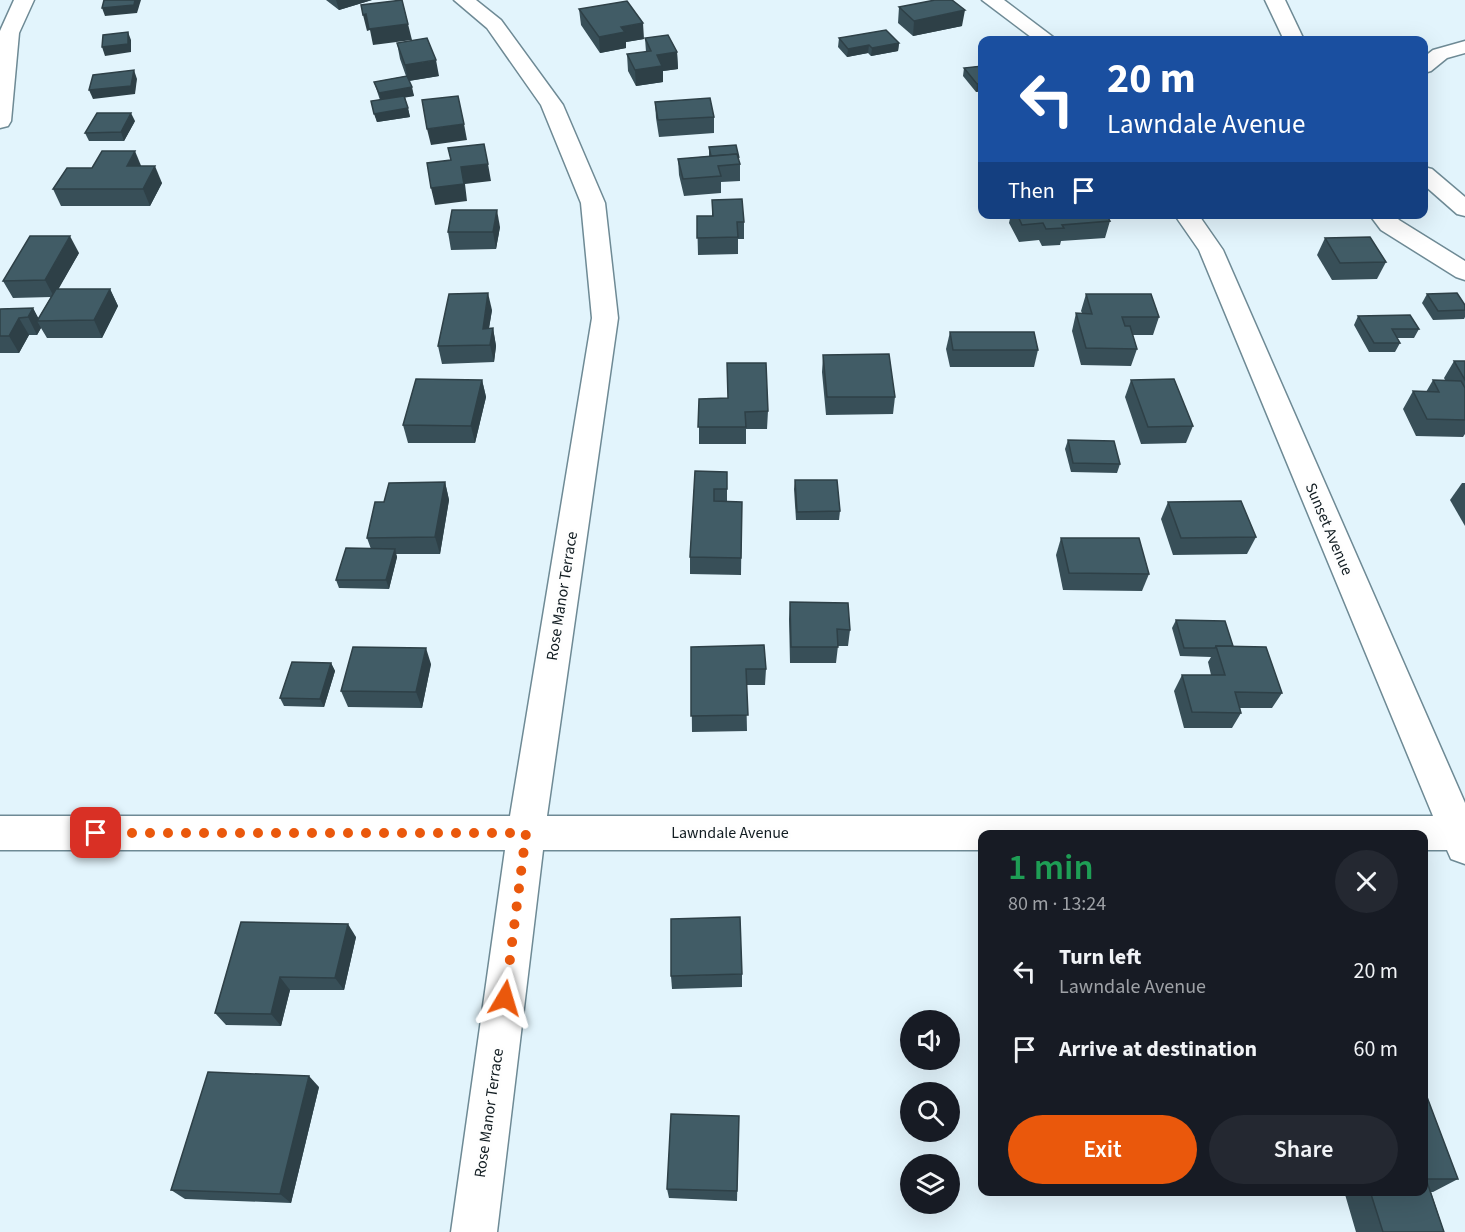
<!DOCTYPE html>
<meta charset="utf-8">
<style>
:root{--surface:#171b24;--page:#242831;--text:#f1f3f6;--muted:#9ea1a6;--accent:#ea580c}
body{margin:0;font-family:"Source Sans 3",sans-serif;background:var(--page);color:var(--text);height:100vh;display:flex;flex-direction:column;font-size:22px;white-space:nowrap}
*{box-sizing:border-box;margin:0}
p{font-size:20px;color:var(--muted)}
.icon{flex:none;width:33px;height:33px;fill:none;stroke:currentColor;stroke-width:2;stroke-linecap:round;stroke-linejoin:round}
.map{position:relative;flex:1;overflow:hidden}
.sheet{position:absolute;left:978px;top:830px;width:450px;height:366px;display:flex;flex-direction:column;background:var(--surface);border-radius:12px;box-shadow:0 6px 24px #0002}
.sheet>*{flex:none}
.top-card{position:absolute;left:978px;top:36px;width:450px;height:183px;border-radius:12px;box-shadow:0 6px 24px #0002;background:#1a4fa0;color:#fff;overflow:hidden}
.buttons{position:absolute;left:900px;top:1010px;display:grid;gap:12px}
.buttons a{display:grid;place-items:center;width:60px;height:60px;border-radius:50%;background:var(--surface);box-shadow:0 6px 24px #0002;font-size:30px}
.pin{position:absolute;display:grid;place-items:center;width:51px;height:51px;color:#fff;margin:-26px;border-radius:12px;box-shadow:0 3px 9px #0006}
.me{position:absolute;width:66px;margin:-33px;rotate:7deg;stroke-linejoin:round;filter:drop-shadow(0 0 4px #0008)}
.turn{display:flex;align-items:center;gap:21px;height:126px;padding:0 30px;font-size:27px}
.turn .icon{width:78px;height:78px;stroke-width:2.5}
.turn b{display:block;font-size:42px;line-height:51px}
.then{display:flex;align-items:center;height:57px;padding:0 30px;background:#0003;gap:12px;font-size:22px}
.round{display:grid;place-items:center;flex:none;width:63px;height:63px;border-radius:32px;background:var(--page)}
.overview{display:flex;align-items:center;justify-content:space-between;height:102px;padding:0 30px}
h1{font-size:36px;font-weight:600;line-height:45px;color:#1e9e55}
.button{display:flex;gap:12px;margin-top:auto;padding:12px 30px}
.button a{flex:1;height:69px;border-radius:36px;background:var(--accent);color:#fff;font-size:24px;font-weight:600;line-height:69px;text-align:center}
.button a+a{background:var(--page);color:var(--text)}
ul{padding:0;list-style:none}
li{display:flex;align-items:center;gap:18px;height:78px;padding:0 30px}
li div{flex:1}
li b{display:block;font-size:22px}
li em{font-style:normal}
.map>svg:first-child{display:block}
</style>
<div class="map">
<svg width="1465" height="1232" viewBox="0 0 1465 1232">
<rect width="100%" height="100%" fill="#e2f4fc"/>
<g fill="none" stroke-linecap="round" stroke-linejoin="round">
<g stroke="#6e8a95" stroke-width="3">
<g id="minor">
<polygon points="14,0 34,0 19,33 11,121 8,126 0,128 0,31"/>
<polygon points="454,0 476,0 501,20 563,105 605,203 618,318 547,816 1433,816 1199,250 1174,214 1198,214 1223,250 1465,803 1465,864 1451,859 1447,850 1424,850 1424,834 982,834 982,850 543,850 497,1232 451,1232 505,850 0,850 0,816 510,816 592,318 581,203 541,105 487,28"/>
<polygon points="982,0 1004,0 1057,40 1035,40"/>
</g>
</g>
<g stroke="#6e8a95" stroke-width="3">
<g id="highway">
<polygon points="1265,0 1285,0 1304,40 1284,40"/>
<polygon points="1465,41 1465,53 1447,58 1431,71 1424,73 1424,57 1433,50"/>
<polygon points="1424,167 1432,169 1465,197 1465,216 1457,214 1424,185"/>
<polygon points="1369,214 1394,214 1399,220 1465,261 1465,280 1456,277 1381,230"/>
</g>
</g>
<use href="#minor" fill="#fff" fill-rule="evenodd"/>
<use href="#highway" fill="#fff" fill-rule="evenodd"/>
</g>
<g fill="#384f58">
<polygon points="326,0 372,0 339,10"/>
<polygon points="899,7 962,26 913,36 898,23"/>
<polygon points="579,9 644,39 626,42 626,48 600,53 581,25"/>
<polygon points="645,38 677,52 678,69 663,71 663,82 636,86 628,71 627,54 646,52"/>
<polygon points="839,38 899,43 898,51 871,56 868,53 847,57 838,47"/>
<polygon points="397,43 439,76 409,81 414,96 405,97 410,117 377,122 371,101 380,100 374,82 406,76 400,59"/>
<polygon points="982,66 982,91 976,92 963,76 964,68"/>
<polygon points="655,102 714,117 714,133 659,137 656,118"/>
<polygon points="135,121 124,141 89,141 85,133"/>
<polygon points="709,147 740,164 740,181 721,182 721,193 684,196 679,175 678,159 709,156"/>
<polygon points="141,166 162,183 150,206 61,206 53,189 92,168"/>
<polygon points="712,200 744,222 744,239 738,239 738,254 698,255 697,216 712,216"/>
<polygon points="1011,214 1106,214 1110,221 1105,238 1061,241 1060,245 1042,246 1039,240 1019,242 1009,223"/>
<polygon points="500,227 496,249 451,250 448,232"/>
<polygon points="1325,238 1386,262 1377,279 1332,280 1317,255"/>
<polygon points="79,253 58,289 110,289 118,306 102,338 47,338 41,328 37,335 29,335 19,353 0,353 0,309 33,308 38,319 51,297 13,298 3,281"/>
<polygon points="1086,294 1159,317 1153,335 1133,335 1137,349 1131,366 1081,365 1072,331 1076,313 1082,313 1081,311"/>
<polygon points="1427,294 1465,305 1465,317 1464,319 1433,320 1422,303"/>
<polygon points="492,310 489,328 493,328 496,346 494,362 442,364 438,346"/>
<polygon points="1358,316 1419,329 1414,338 1397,338 1400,343 1395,352 1369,352 1354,325"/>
<polygon points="950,332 1038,350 1034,367 950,367 946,349"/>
<polygon points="823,355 895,397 893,414 826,415 822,372"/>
<polygon points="1454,361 1465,361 1465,434 1463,437 1416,436 1403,409 1413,391 1426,392 1433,380 1445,380 1444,378"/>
<polygon points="482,380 486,397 475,443 408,443 403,425"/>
<polygon points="1131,380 1193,426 1186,443 1141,444 1125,397"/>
<polygon points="699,399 768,411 767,429 746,429 746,444 699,444"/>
<polygon points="1068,440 1120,464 1117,473 1071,472 1065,449"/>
<polygon points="695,471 727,472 727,502 742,502 741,575 690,574 690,557"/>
<polygon points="795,480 840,511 839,520 796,520 794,489"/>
<polygon points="445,482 449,500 440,554 396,554 397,557 389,589 339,588 336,580 371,549 367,538 384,502"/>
<polygon points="1462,483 1465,483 1465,526 1450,500"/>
<polygon points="1168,502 1256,537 1247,554 1173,555 1161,519"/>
<polygon points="1061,538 1149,574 1142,591 1063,590 1056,555"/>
<polygon points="790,602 850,630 848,646 838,646 836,663 790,663 789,619"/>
<polygon points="1176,620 1233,646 1282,693 1272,708 1240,708 1241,713 1232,728 1184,728 1174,691 1182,675 1211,675 1208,662 1211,657 1180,656 1172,628"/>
<polygon points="691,647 766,669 765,685 746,685 747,731 692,732"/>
<polygon points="331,663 335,671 324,707 284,706 280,698"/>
<polygon points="431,664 422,708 348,707 341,691"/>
<polygon points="241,922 356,937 344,990 290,990 281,1026 226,1025 215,1013"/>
<polygon points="742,974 742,987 672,989 671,976"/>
<polygon points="319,1087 291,1203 185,1199 171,1190"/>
<polygon points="1424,1097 1458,1179 1433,1192 1431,1192 1444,1232 1356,1232 1344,1191 1424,1191"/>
<polygon points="739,1116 737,1201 669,1198 667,1189"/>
</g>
<g fill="#2e4047">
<polygon points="135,0 141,0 137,13 105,16 102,8"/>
<polygon points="336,0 372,0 339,10"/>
<polygon points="965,10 962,26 913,36 914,21"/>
<polygon points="366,14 408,24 412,40 373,45 370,30 367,31 363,15"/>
<polygon points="643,23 644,39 626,42 626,48 600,53 599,37 621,27"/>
<polygon points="128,32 131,40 131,52 105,56 102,47"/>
<polygon points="899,43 898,51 871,56 872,48"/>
<polygon points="869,45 868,53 847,57 848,49"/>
<polygon points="677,52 678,69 663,71 663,82 636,86 635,70 657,55"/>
<polygon points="436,60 439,76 408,81 405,65"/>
<polygon points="134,70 137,79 135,94 93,99 89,90"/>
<polygon points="982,83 982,91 976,92 977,84"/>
<polygon points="412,87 414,96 381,102 379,93"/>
<polygon points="408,108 410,117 377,122 374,114"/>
<polygon points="131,113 135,121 124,141 121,132"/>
<polygon points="464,124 467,140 431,145 427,129"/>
<polygon points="135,151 142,168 127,166"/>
<polygon points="488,164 491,181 465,184 467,201 435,205 431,188 461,167"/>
<polygon points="155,166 162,183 150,206 143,189"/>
<polygon points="497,210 500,227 496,249 493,232"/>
<polygon points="70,236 79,253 54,297 45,280"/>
<polygon points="110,289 118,306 102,338 94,320"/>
<polygon points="488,293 492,310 486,346 483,329"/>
<polygon points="33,308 40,321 37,321 41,328 37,335 28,317"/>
<polygon points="19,318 29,335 19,353 9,336"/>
<polygon points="493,328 496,346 494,362 490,345"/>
<polygon points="482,380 486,397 475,443 471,426"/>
<polygon points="445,482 449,500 440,554 435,537"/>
<polygon points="395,549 397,557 389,589 386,580"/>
<polygon points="426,648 431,664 422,708 416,692"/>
<polygon points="331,663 335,671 324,707 320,699"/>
<polygon points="348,924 356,937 344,990 335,978"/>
<polygon points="280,977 290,990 281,1026 271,1014"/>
<polygon points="309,1076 319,1087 291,1203 280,1194"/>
</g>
<g fill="#415c66" stroke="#2e4047" stroke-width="1.5">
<polygon points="104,0 135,0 134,5 102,8"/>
<polygon points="402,0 408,24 369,29 366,14 363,15 361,5"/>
<polygon points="935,0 952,0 965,10 914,21 899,7"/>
<polygon points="627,1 643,23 621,27 625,32 599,37 579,9"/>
<polygon points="886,30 899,43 872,48 869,45 848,49 839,38"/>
<polygon points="128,32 128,44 102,47 103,35"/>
<polygon points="668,35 677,52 657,55 662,66 635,70 627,54 651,51 645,38"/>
<polygon points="427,38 436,60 405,65 397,43"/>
<polygon points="982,66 982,83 977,84 964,68"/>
<polygon points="134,70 131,86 89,90 93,75"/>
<polygon points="407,76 412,87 379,93 374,82"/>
<polygon points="404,96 408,108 374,114 371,101"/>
<polygon points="458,96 464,124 427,129 422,100"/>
<polygon points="710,98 714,117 658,120 655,102"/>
<polygon points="97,113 131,113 121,132 85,133"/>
<polygon points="484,144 488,164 461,167 464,184 431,188 427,163 451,160 448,148"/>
<polygon points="736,145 739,158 737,154 711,156 709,147"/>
<polygon points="102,151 135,151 127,166 155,166 143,189 53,189 67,168 92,168"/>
<polygon points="737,154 740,164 718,166 721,176 683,179 678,159"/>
<polygon points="742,199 744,222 737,222 738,237 697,238 697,216 713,216 712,200"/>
<polygon points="452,210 497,210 493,232 448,232"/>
<polygon points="1017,214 1106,214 1110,221 1062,225 1064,228 1046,229 1043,223 1022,225"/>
<polygon points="30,236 70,236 45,280 3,281"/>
<polygon points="1370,237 1386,262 1340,263 1325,238"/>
<polygon points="56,289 110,289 94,320 37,321"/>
<polygon points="488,293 483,329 493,328 490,345 438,346 449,294"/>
<polygon points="1457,293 1465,305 1465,310 1438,311 1427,294"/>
<polygon points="1086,294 1151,294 1159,317 1122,317 1125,326 1130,326 1137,349 1086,348 1076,313 1092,314"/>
<polygon points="33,308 28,317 19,318 9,336 0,336 0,309"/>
<polygon points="1410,315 1419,329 1392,329 1400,343 1374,343 1358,316"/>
<polygon points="950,332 1034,332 1038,350 953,350"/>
<polygon points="889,354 895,397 827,397 823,355"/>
<polygon points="1454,361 1465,361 1465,380"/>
<polygon points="727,363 766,363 768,411 745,412 746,427 698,427 699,399 728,398"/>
<polygon points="416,379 482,380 471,426 403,425"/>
<polygon points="1174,379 1193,426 1148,427 1131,380"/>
<polygon points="1433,380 1461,381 1465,388 1465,420 1427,419 1413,391 1439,392"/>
<polygon points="1068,440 1114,441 1120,464 1073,463"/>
<polygon points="695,471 727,472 727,489 714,489 714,501 742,502 741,558 690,557"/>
<polygon points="795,480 837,480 840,511 797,512"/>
<polygon points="445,482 435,537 367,538 375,502 384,502 389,483"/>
<polygon points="1241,501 1256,537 1181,538 1168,502"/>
<polygon points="1061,538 1139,538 1149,574 1069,573"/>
<polygon points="346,548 395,549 386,580 336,580"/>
<polygon points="790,602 848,603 850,630 837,629 838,647 791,647"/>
<polygon points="1176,620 1225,621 1233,646 1216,646 1215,648 1184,648"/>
<polygon points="764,645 766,669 746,669 748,715 691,716 691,647"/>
<polygon points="1216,646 1266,647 1282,693 1235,692 1241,713 1192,712 1182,675 1225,675"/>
<polygon points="353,647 426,648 416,692 341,691"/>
<polygon points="292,662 331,663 320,699 280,698"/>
<polygon points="740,917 742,974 671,976 671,919"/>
<polygon points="241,922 348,924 335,978 280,977 271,1014 215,1013"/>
<polygon points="208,1072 309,1076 280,1194 171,1190"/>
<polygon points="1424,1097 1427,1097 1458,1179 1426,1179 1444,1232 1383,1232 1370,1191 1424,1191"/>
<polygon points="671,1114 739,1116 737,1191 667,1189"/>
</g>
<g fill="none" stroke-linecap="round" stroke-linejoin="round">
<polyline stroke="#ea580c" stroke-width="10" stroke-dasharray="0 18" points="96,833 526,833 505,998"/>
</g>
<g text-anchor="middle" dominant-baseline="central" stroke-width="6" stroke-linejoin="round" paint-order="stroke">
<g font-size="16" fill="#111c21" stroke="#fefefe">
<text transform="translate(1329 529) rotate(67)">Sunset Avenue</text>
<text transform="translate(562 596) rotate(-81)">Rose Manor Terrace</text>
<text x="730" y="833">Lawndale Avenue</text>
<text transform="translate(489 1113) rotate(-82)">Rose Manor Terrace</text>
</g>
</g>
</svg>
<div class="buttons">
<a><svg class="icon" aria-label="sound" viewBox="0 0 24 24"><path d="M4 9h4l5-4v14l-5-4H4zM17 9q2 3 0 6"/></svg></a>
<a><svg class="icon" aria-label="search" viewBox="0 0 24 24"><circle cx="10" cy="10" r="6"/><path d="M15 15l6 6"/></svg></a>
<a><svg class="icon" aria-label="layers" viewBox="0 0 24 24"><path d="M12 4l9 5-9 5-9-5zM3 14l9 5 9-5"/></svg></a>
</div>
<div class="pin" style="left:96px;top:833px;background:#d93025"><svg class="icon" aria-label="arrive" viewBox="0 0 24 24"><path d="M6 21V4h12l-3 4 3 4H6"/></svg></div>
<svg class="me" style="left:505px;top:998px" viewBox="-20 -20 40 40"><path d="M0-17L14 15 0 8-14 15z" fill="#ea580c" stroke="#fff" stroke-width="4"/></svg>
<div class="top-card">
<div class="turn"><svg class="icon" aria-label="left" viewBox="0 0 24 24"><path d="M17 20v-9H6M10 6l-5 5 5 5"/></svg><div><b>20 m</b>Lawndale Avenue</div></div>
<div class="then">Then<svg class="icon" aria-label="arrive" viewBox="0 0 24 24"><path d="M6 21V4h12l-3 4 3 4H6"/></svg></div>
</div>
<section class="sheet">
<div class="overview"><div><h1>1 min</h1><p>80 m · 13:24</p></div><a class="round"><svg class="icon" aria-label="close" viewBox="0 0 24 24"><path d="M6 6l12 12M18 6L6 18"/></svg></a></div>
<ul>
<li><svg class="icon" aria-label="left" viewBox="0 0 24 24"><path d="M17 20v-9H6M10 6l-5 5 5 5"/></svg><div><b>Turn left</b><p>Lawndale Avenue</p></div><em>20 m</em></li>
<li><svg class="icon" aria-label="arrive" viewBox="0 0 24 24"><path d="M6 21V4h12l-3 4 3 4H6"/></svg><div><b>Arrive at destination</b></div><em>60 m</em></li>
</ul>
<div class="button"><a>Exit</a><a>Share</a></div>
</section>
</div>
